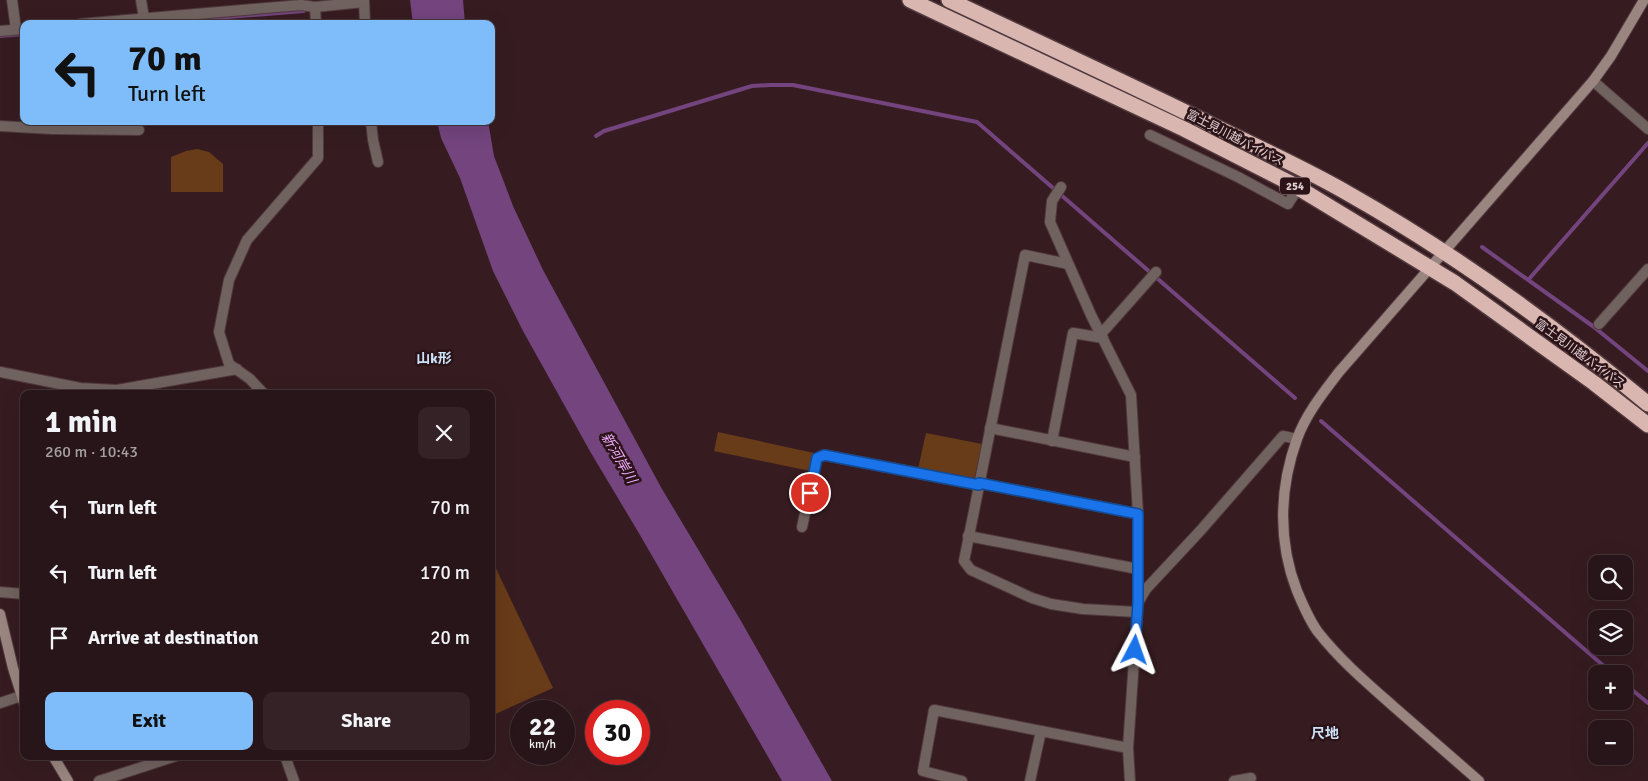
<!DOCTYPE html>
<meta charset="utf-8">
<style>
:root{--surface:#281519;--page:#342226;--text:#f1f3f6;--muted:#a59fa2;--line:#443438;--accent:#7ebdf9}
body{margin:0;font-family:Signika,"Noto Sans JP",sans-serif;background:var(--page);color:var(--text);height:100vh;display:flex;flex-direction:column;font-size:19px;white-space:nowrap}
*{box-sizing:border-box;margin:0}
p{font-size:16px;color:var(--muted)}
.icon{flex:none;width:28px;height:28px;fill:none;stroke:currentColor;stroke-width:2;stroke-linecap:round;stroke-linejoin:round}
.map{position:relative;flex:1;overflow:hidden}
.side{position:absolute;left:20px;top:390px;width:475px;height:370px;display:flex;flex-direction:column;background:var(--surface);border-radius:10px;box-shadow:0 5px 20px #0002,0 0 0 1px var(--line)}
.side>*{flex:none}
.hud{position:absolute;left:20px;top:20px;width:475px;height:105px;border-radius:10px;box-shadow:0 5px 20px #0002,0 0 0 1px var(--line);background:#7ebdf9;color:#111;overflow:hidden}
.fabs{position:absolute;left:1588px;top:555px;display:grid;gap:10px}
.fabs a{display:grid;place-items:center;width:45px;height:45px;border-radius:10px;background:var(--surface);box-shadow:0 5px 20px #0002,0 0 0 1px var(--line);font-size:25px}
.speed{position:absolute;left:510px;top:700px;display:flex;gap:10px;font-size:25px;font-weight:700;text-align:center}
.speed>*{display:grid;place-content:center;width:65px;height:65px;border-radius:50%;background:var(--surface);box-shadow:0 5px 20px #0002,0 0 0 1px var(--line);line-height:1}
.speed small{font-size:12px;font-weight:400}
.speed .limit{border:8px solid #d22;background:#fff;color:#111}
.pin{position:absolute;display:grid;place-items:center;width:42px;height:42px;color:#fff;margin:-21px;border:2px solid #fff;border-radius:50%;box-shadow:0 1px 5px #0007}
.me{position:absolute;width:55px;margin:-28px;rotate:4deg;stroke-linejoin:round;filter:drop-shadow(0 0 4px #0008)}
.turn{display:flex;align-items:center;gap:18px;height:105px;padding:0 25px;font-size:22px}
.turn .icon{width:65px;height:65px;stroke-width:2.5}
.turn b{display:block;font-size:35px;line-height:42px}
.round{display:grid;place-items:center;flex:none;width:52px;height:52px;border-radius:10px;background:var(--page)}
.headline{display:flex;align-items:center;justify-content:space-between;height:85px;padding:0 25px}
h1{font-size:30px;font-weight:700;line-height:38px}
.cta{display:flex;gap:10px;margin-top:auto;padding:10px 25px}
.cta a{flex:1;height:58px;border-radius:10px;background:var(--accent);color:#111;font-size:20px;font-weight:700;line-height:58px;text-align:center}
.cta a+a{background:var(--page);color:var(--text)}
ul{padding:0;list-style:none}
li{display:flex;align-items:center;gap:15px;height:65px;padding:0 25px}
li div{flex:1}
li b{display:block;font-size:19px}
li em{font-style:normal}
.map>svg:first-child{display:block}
</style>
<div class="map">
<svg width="1648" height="781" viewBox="0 0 1648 781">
<rect width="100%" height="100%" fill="#361c21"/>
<g fill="#683b19">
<polygon points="197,149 209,152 223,164 223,192 171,192 171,157 186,151"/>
<polygon points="718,432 814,453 810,471 714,451"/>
<polygon points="926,433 982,444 974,480 918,469"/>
<polygon points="491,558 553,688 491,716"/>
</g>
<g fill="#73447e">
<polygon points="410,0 463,0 465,24 413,24"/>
<polygon points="437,121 488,121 494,156 513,206 543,270 662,489 741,621 832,781 782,781 640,535 591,453 523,331 493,271 460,178 441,138"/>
</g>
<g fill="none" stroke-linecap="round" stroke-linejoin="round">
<g stroke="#73447e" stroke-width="4">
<polyline points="151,23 304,11"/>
<polyline points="0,36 24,34"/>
<polyline points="596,136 604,131 752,86 770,85 793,85 977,122 1295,398"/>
<polyline points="1482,247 1594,327 1648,371"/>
<polyline points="1529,279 1648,143"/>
<polyline points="1321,421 1613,674"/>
<polyline points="1624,683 1648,703"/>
</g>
<g stroke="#51393d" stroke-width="12">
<g id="street">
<polyline points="12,0 16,29"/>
<polyline points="141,0 144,18"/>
<polyline points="364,0 365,24"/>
<polyline points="315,7 316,24"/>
<polyline points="80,24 301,5 315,7 364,2"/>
<polyline points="0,31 24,29"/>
<polyline points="1593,81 1648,129"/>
<polyline points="371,121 373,140 378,162"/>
<polyline points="0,126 52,129 139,130"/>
<polyline points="1150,135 1238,177 1288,204 1298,188"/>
<polyline points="1061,187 1052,201 1050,222 1091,315 1131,395 1138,514 1138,602 1128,748 1130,781"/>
<polyline points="1068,264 1025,255 964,561 971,570 1032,598 1051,604 1083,609 1137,612"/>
<polyline points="1599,324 1648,269"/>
<polyline points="1101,334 1156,272"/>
<polyline points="0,372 80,388 117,390 237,369"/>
<polyline points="264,394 250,379 229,364 219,332 229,280 247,240 318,158 318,121"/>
<polyline points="990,428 1135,457"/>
<polyline points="1052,441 1073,333 1103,338"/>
<polyline points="979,483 1138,514"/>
<polyline points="802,527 817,459 824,455 979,485"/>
<polyline points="968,536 1138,569"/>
<polyline points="0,592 24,594"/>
<polyline points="1139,601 1146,589 1201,530 1283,436 1297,439"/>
<polyline points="0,703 21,696"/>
<polyline points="285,756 294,781"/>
<polyline points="99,781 176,756"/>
<polyline points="962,781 923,771 934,710 1128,748"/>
<polyline points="1030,781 1041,731"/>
<polyline points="1234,781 1251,778"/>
</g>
</g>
<g stroke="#51393d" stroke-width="12">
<g id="secondary">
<polyline points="0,614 13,668 24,703"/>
<polyline points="53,756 68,781"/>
<path d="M1479,781C1450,756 1422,731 1393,706C1367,683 1340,660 1318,632C1309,620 1303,605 1297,591C1278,542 1279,489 1297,439C1306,414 1323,393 1339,372L1593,81L1611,56L1644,0"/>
</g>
</g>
<g stroke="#51393d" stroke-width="18">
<g id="highway">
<polyline points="910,0 1184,129 1292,184 1455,283 1594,383 1648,425"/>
<path d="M949,0C1036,41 1124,82 1210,124C1257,147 1304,168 1349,194C1455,254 1554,326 1648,404"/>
</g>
</g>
<use href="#street" stroke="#70625f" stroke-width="10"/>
<use href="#secondary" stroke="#9a8580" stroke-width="10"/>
<use href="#highway" stroke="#d9b7b0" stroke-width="15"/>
</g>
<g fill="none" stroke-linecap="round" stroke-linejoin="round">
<g stroke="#114b97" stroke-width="12">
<polyline id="route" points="810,493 817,458 824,455 979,485 979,483 1138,514 1138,602 1135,650"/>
</g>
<use href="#route" stroke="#1a73e8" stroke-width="9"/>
</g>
<g text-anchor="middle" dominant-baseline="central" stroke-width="5" stroke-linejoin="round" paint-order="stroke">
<rect fill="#2b1318" stroke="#aa979a" stroke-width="1" x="1280" y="177.5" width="30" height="17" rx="4"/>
<g font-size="11" font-weight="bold" fill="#e1cfd2">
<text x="1295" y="186">254</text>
</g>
<g font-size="12" fill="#e1cfd2" stroke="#2b1318">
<text transform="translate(1235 138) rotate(27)">富士見川越バイパス</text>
<text transform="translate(1580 354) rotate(36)">富士見川越バイパス</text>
</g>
<g font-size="14" font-weight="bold" fill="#cbe2f9" stroke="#2b1318">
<text x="434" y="358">山k形</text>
<text x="1325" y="733">尺地</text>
</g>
<g font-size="14" font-style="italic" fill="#efabff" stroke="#2b1318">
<text transform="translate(619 458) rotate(60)">新河岸川</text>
</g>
</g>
</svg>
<div class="fabs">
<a><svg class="icon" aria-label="search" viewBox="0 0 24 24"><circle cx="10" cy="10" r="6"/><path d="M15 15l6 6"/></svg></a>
<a><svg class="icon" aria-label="layers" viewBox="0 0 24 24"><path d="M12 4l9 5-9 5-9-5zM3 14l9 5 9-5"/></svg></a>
<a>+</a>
<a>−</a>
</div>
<div class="speed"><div>22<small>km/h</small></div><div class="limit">30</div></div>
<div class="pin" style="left:810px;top:493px;background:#d93025"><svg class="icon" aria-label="arrive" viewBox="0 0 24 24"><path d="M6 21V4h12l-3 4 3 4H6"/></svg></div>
<svg class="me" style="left:1135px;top:650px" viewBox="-20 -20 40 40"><path d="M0-17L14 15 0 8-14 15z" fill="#1a73e8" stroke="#fff" stroke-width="4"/></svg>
<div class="hud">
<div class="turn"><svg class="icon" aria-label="left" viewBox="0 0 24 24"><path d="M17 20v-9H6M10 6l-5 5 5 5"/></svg><div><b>70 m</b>Turn left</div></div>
</div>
<section class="side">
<div class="headline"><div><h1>1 min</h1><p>260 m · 10:43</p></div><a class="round"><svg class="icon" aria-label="close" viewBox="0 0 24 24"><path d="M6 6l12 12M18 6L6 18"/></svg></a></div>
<ul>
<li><svg class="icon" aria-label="left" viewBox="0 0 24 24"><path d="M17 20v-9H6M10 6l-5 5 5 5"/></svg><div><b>Turn left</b></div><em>70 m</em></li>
<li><svg class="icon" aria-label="left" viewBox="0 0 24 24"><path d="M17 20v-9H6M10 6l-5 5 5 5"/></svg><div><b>Turn left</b></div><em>170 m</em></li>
<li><svg class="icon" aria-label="arrive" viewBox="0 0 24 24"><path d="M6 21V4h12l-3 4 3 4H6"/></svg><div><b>Arrive at destination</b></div><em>20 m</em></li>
</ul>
<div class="cta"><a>Exit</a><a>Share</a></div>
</section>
</div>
